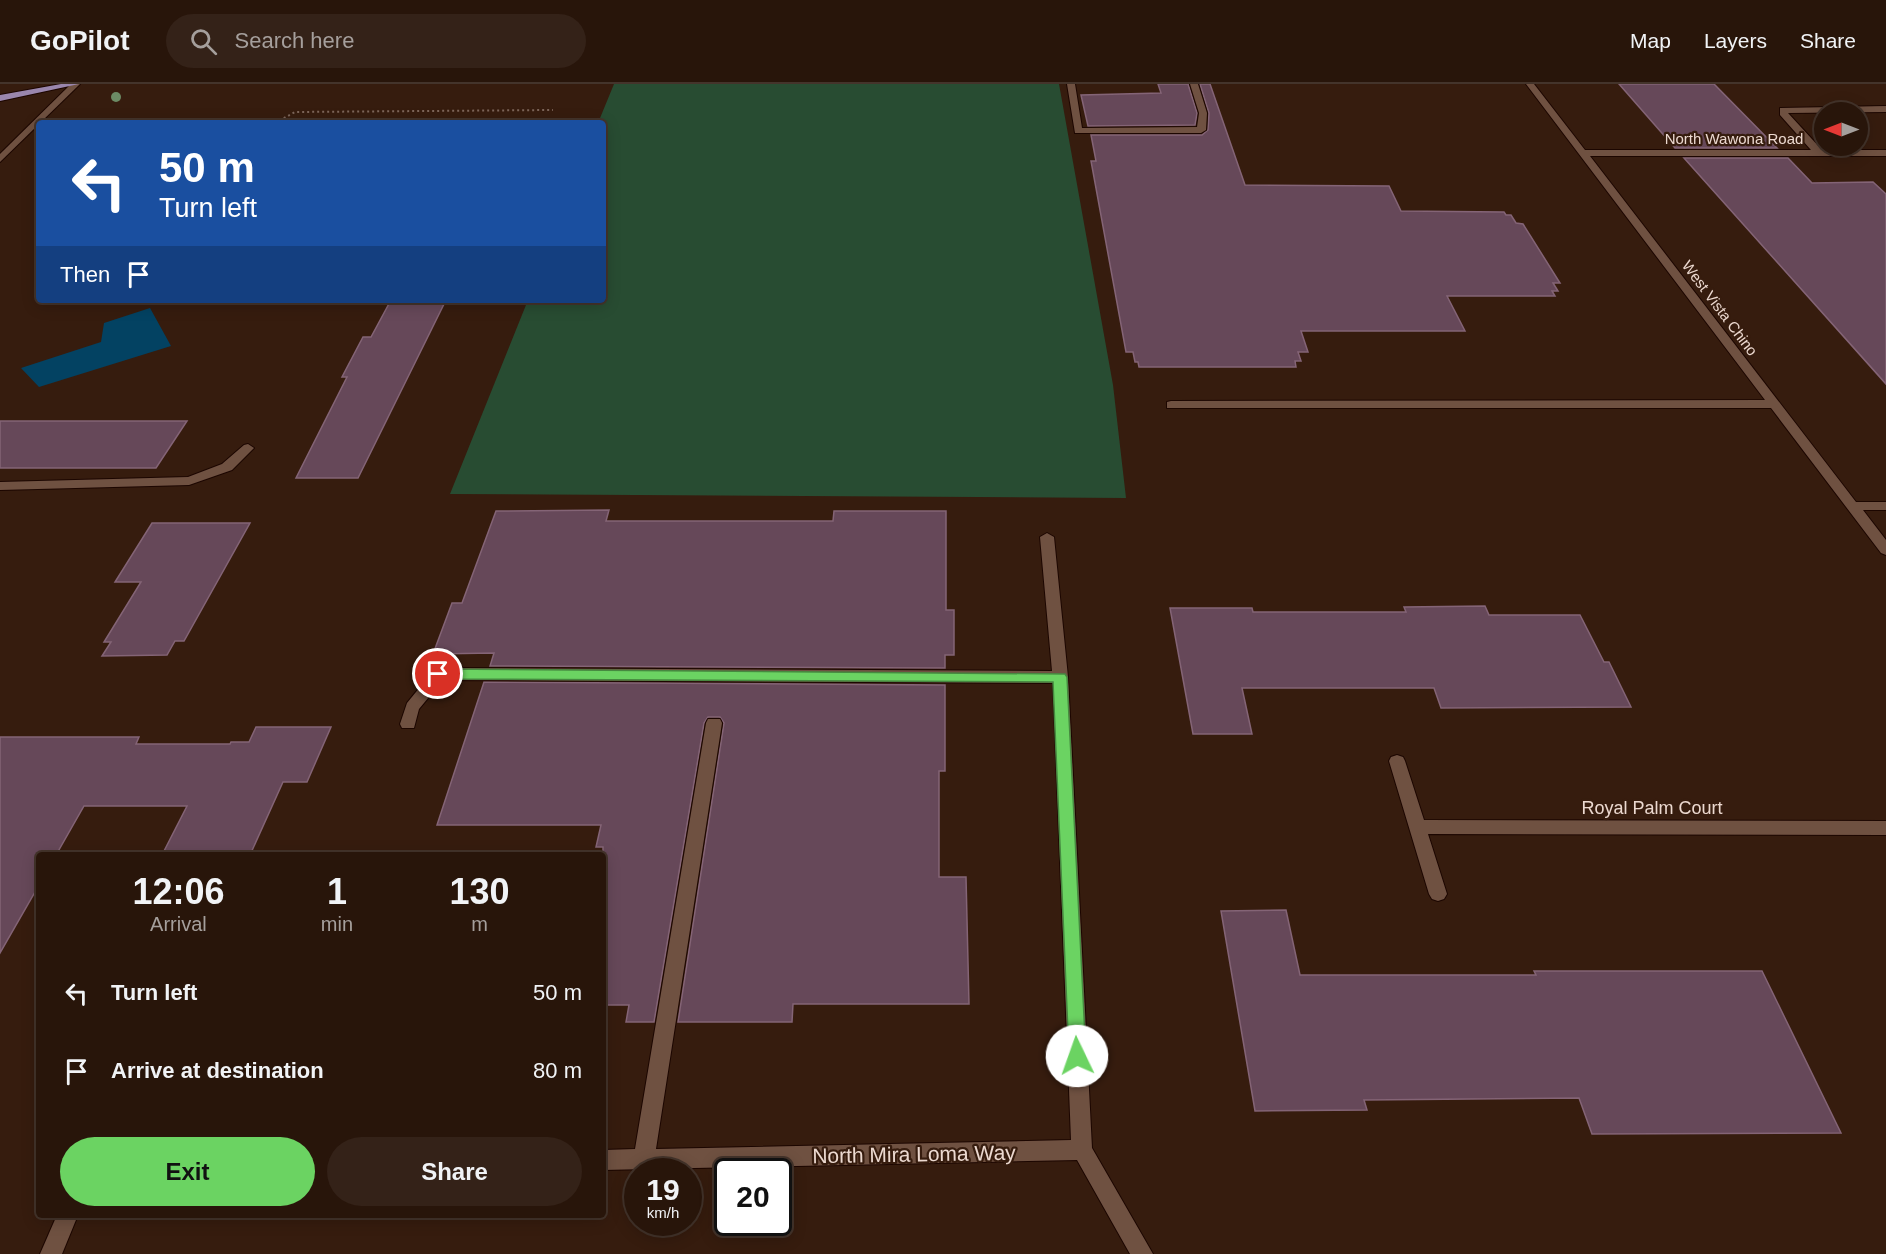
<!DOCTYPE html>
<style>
:root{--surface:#28150a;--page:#342218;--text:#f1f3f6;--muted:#a59f9c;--line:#44342b;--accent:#6bd362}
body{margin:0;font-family:Helvetica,sans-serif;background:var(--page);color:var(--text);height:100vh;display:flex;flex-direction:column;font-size:22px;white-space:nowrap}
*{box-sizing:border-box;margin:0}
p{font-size:20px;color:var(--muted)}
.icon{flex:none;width:33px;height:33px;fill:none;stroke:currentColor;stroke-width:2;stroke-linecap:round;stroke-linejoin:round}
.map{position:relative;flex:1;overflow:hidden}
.side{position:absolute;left:36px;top:768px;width:570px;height:366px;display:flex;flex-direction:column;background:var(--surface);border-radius:6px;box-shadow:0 3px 15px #0003,0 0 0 2px var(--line)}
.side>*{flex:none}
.guide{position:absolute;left:36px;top:36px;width:570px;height:183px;border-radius:6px;box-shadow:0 3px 15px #0003,0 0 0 2px var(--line);background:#1a4fa0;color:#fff;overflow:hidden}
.needle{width:39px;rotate:270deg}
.controls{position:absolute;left:1814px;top:18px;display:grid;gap:12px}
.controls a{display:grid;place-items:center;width:54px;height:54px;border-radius:50%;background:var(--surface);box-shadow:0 3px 15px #0003,0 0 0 2px var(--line);font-size:30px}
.speed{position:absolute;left:624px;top:1074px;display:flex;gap:12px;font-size:30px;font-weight:700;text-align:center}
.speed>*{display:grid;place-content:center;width:78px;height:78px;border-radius:50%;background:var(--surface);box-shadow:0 3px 15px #0003,0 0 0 2px var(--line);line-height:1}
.speed small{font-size:15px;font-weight:400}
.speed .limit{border:3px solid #111;border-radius:9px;background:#fff;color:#111}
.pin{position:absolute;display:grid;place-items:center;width:51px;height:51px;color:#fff;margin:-26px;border:3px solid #fff;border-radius:50%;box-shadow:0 2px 6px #0007}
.me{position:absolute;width:66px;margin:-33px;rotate:357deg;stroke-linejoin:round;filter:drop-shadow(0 0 4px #0008)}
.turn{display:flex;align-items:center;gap:21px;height:126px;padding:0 24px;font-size:27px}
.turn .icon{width:78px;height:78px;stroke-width:2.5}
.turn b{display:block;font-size:42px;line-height:51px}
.then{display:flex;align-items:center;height:57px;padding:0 24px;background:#0003;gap:12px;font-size:22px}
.eta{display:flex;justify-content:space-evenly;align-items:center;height:102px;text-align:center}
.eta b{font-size:36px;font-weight:700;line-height:42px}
.cta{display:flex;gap:12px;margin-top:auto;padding:12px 24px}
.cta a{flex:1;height:69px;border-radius:36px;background:var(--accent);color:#111;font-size:24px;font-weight:700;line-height:69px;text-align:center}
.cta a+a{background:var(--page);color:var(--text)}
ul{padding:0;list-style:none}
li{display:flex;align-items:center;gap:18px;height:78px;padding:0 24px}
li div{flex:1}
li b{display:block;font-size:22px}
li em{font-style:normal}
header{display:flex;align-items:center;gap:36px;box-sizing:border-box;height:84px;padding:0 30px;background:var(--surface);border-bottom:2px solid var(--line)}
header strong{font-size:28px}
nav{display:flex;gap:33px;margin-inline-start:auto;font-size:21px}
.search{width:420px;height:54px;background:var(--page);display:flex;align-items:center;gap:15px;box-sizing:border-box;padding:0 21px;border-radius:33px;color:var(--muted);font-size:22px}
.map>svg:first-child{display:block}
</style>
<header>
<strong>GoPilot</strong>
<div class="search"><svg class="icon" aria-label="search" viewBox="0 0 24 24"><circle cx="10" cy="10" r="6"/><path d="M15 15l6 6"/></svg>Search here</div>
<nav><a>Map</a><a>Layers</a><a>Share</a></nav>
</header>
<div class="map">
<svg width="1886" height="1170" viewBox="0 0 1886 1170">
<rect width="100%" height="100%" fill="#361c0e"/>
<polygon fill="#284c32" points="614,0 1059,0 1113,301 1126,414 450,410 528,216 603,216 603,39 598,39"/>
<polygon fill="#034262" points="150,224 171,262 39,303 21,284 101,258 104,239"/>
<g fill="#664859" stroke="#846476" stroke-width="1.5">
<polygon points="1158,0 1188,0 1197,29 1195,41 1088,42 1081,11 1161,9"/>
<polygon points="1200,0 1210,0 1245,101 1389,102 1401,127 1504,128 1506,131 1511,131 1516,139 1523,140 1560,199 1553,199 1558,207 1552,207 1555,212 1447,212 1465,247 1301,247 1308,268 1298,268 1301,277 1295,277 1296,283 1139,283 1138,278 1135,278 1133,268 1126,268 1091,77 1096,77 1091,51 1202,51 1208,46 1209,29"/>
<polygon points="1619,0 1714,0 1777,64 1675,64"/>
<polygon points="1684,74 1788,74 1812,99 1873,98 1886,110 1886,300"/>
<polygon points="391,216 446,216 358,394 296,394 347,293 342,293 363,253 371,253"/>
<polygon points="0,337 187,337 156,384 0,384"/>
<polygon points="609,426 606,437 833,437 834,427 946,427 946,526 954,526 954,571 945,571 945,584 490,582 494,569 433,570 452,519 462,519 496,427"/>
<polygon points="152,439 250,439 184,557 175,557 167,571 102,572 111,558 104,558 141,498 115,498"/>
<polygon points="1485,522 1489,531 1580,531 1604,578 1609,578 1631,623 1441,624 1434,604 1242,604 1252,650 1193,650 1170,524 1252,524 1253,528 1406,528 1404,523"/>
<polygon points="484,598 945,601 945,687 939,687 939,793 966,793 969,920 793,920 792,938 678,938 724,639 720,633 708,633 704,639 654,938 626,938 629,921 603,921 603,763 596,763 601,741 437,741"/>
<polygon points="256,643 331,643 307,698 283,698 250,771 162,771 187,722 84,722 56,771 39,771 39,801 0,869 0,653 139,653 136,660 230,660 231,658 249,658"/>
<polygon points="1286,826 1300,891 1536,891 1534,887 1762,887 1841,1049 1592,1050 1579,1014 1364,1016 1367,1026 1255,1027 1221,827"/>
</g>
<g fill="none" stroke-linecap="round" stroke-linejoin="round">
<g stroke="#1c0600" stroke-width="2">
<g id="minor">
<polygon points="71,0 80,0 0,78 0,70"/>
<polygon points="1067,0 1075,0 1082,44 1197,43 1199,29 1190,0 1198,0 1207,29 1206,46 1201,49 1075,49"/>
<polygon points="1526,0 1534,0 1585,66 1811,66 1780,31 1780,24 1886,22 1886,28 1788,29 1822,66 1886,66 1886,72 1590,72 1856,418 1886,418 1886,426 1863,426 1886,456 1886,471 1881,469 1771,324 1167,324 1167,318 1171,317 1765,316"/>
<polygon points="248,360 254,364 232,386 189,401 0,406 0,398 188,393 222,380 244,361"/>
<polygon points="1047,449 1054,453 1068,593 1092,1064 1153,1170 1130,1170 1077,1076 603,1086 603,1066 635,1065 706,639 708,635 720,635 722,639 656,1065 1071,1056 1053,599 443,596 419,625 414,644 402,644 400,640 407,619 434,586 439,584 1052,587 1040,453"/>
<polygon points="1397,671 1403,673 1405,677 1424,736 1886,737 1886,751 1428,750 1447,810 1444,815 1438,817 1432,815 1429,810 1389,677 1391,673"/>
<polygon points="57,1131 78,1131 62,1170 40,1170"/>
</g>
</g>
<g stroke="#1c0600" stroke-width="2">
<polygon id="major" points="61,0 79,0 0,17 0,11"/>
</g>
<polyline stroke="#7d665a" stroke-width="2" stroke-dasharray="2 3" stroke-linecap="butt" points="275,39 295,28 553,26"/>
<use href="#minor" fill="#6f5141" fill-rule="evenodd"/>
<use href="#major" fill="#9a86ad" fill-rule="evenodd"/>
</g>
<circle fill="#6c8b65" cx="116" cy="13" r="5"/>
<polygon fill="#6bd362" stroke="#468940" stroke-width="1.5" points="438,585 1065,590 1067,593 1086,972 1084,978 1077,980 1071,978 1069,972 1053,598 438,595 432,590"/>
<g text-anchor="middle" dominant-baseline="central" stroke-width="4.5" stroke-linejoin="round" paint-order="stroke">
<g font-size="15" fill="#ecd9d0" stroke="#361c0e">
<text x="1734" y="54">North Wawona Road</text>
<text transform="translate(1720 224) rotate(53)">West Vista Chino</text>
</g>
<g font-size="18" fill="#ecd9d0" stroke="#361c0e">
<text x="1652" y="724">Royal Palm Court</text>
</g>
<g font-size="21" fill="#ecd9d0" stroke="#361c0e">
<text transform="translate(914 1070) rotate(-1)">North Mira Loma Way</text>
</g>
</g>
</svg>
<div class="controls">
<a><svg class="needle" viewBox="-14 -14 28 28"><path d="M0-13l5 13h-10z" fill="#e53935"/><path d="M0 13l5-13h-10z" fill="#a59f9c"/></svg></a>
</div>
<div class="speed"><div>19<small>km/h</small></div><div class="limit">20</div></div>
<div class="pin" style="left:438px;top:590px;background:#d93025"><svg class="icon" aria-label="arrive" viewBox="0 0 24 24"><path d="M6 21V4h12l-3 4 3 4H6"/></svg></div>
<svg class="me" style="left:1077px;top:972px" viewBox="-20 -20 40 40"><circle r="19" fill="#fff"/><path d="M0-13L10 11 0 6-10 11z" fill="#6bd362"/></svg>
<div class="guide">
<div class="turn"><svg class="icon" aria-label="left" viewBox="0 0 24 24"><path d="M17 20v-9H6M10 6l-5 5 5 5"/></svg><div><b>50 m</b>Turn left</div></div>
<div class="then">Then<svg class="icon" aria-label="arrive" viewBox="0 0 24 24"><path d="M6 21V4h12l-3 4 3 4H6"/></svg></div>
</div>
<section class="side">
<div class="eta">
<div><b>12:06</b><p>Arrival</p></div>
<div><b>1</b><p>min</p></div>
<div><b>130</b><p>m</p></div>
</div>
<ul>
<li><svg class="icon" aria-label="left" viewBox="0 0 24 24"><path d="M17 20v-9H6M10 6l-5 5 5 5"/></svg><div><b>Turn left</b></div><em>50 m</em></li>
<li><svg class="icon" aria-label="arrive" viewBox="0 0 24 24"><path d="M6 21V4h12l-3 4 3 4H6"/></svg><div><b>Arrive at destination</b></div><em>80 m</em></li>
</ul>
<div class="cta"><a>Exit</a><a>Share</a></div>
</section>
</div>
